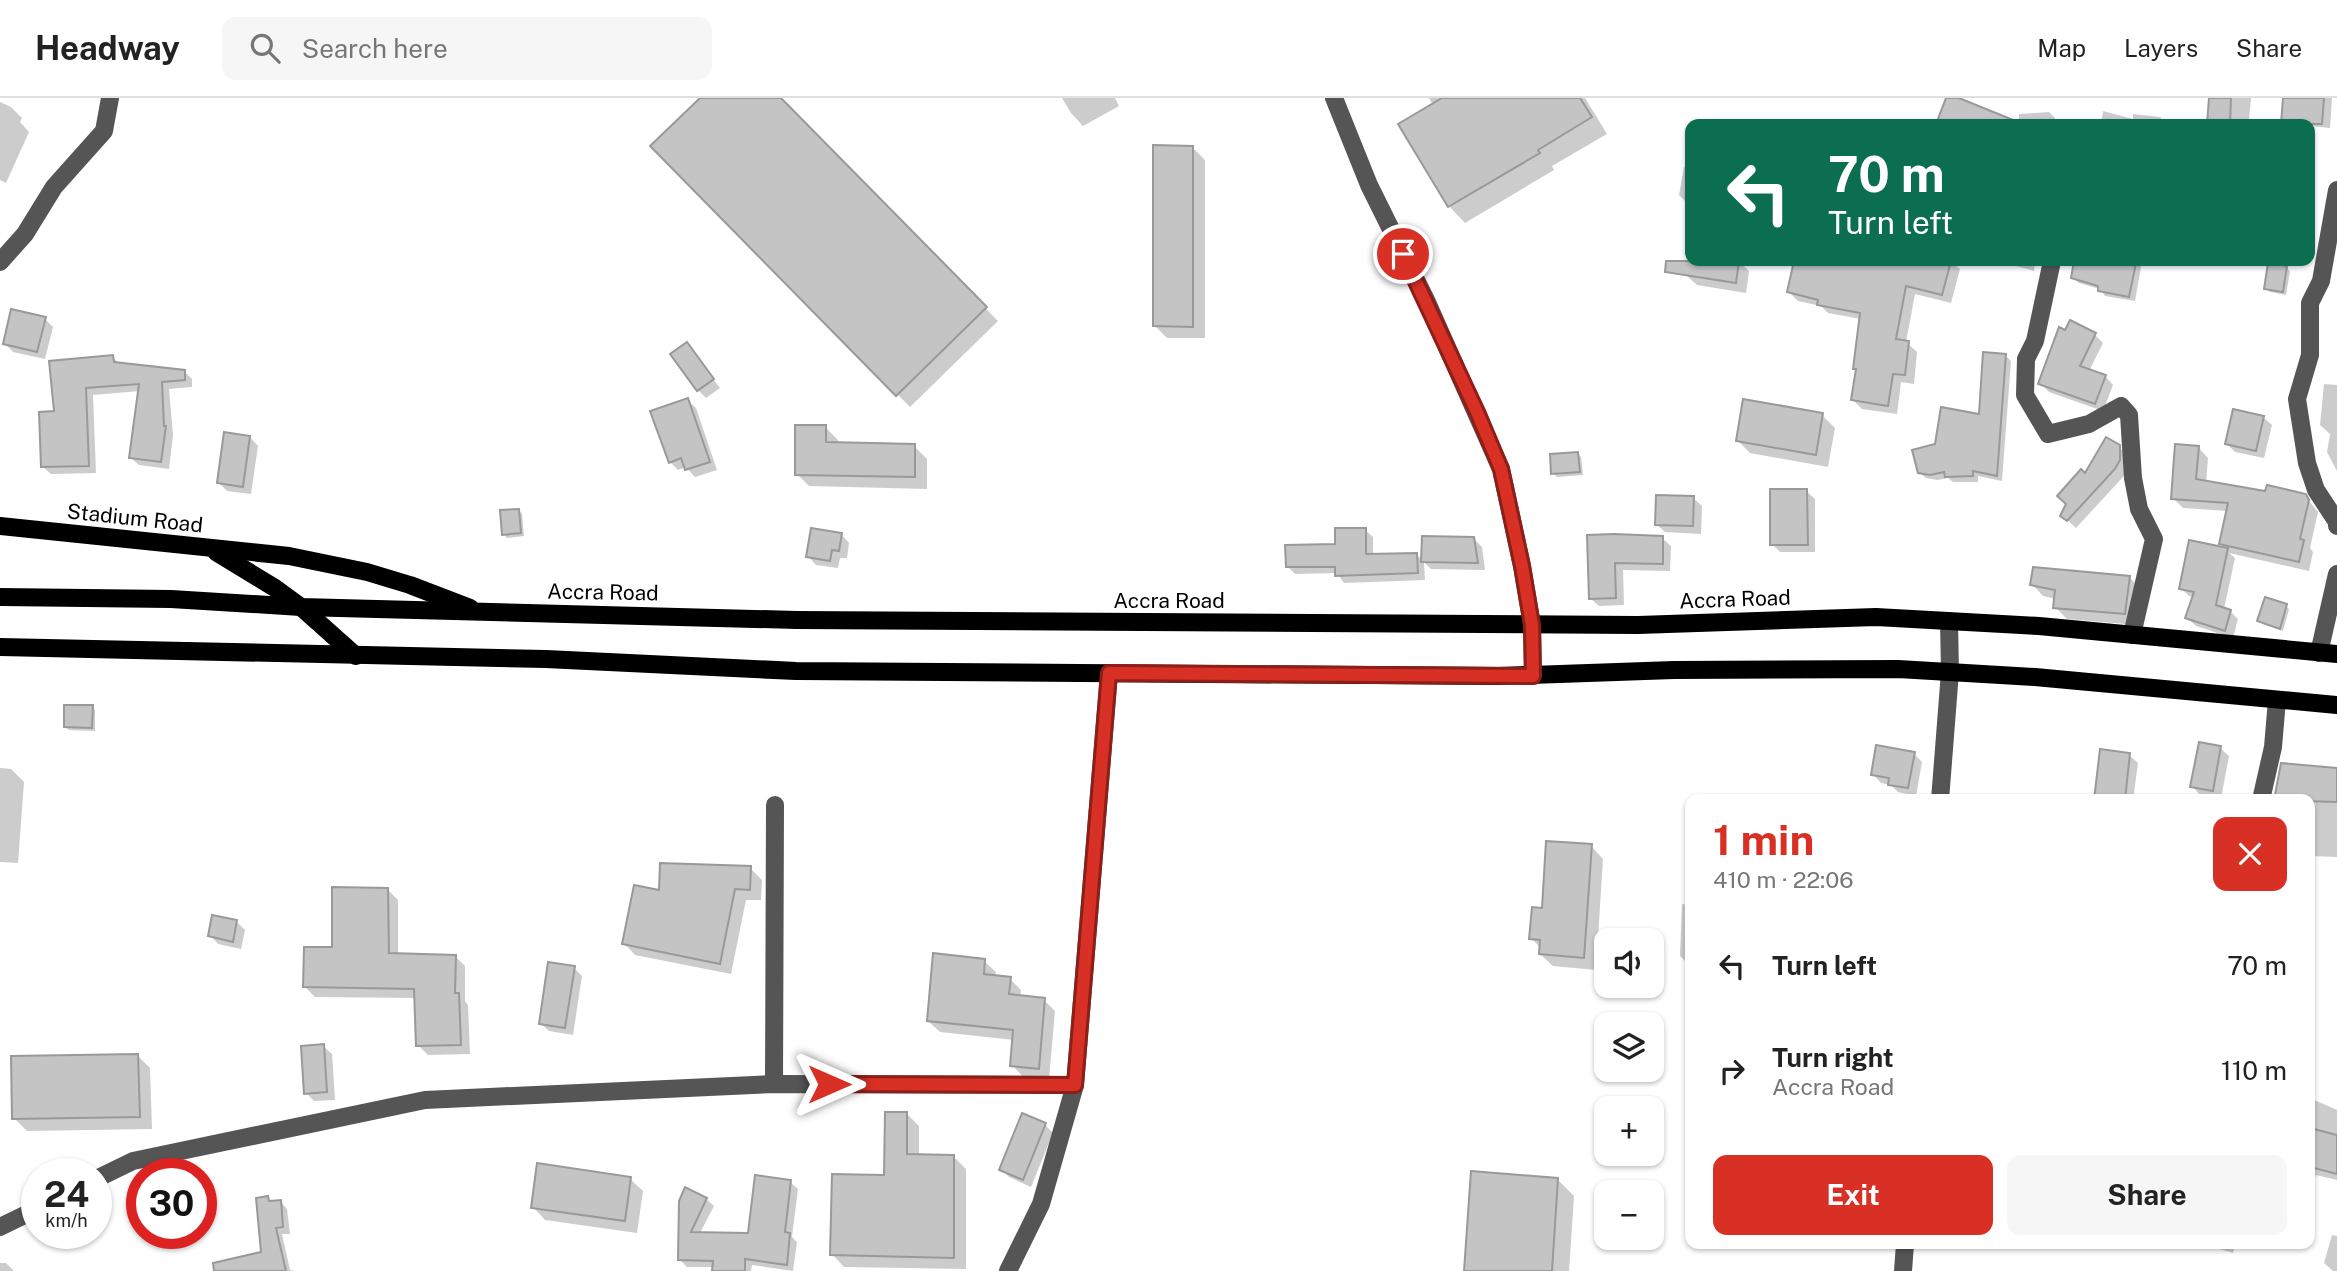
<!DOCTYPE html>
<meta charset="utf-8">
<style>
:root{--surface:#fff;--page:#f6f6f6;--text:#222;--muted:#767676;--line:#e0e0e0;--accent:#d93025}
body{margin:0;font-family:"Public Sans",sans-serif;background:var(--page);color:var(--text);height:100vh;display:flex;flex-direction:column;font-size:26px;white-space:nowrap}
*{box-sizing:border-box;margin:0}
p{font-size:23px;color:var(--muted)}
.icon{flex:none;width:38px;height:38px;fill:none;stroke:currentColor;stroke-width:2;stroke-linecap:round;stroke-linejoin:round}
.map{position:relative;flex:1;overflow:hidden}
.side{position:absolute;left:1685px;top:696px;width:630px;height:455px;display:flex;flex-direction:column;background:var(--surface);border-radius:14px;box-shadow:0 2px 5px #0004}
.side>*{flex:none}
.top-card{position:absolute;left:1685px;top:21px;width:630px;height:147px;border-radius:14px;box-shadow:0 2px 5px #0004;background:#0b6e4f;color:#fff;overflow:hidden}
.buttons{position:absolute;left:1594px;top:830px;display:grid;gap:14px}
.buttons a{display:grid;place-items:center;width:70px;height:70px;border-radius:14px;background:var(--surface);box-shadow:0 2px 5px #0004;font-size:35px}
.speed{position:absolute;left:21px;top:1060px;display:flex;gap:14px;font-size:35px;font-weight:700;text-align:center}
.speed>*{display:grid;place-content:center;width:91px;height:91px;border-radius:50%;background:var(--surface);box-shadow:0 2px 5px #0004;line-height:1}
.speed small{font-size:18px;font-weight:400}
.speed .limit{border:10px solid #d22;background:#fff;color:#111}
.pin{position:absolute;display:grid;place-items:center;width:60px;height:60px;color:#fff;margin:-30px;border:4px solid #fff;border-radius:50%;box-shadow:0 2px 7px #0007}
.me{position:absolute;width:77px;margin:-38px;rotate:90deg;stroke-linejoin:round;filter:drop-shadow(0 0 5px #0008)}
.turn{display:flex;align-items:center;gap:24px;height:147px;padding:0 28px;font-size:32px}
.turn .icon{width:91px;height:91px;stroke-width:2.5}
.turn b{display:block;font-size:49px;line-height:60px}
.round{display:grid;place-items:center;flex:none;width:74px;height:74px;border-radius:14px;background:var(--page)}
.head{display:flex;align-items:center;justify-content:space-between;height:119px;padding:0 28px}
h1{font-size:42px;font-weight:700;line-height:52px;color:var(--accent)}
.action{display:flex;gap:14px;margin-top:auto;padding:14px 28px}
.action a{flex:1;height:80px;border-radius:14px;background:var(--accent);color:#fff;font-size:28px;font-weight:700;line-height:80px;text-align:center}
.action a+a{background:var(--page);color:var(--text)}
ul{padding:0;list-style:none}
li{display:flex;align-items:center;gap:21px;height:105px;padding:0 28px}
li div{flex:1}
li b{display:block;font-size:26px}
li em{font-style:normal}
header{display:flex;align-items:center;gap:42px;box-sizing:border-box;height:98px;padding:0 35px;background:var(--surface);border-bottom:2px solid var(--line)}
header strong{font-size:33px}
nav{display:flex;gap:38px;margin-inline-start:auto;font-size:24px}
.search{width:490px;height:63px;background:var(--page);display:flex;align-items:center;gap:18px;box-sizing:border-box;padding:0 24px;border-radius:14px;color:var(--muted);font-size:26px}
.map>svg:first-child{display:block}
</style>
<header>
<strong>Headway</strong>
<div class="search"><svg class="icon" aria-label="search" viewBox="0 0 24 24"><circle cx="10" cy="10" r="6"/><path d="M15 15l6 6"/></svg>Search here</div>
<nav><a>Map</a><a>Layers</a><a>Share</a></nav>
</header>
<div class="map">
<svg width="2337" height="1173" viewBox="0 0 2337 1173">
<rect width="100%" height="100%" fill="#fff"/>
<g fill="#0003">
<polygon points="702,0 778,0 998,223 910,309 653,48"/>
<polygon points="1062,0 1115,0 1119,8 1083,28 1071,15"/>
<polygon points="1429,0 1585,0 1607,36 1552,68 1554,72 1465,125 1449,108 1400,27 1433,7"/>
<polygon points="2211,0 2251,0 2249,22 2238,22 2237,26 2209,26"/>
<polygon points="2285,0 2332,0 2330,30 2291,26 2283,18"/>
<polygon points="0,4 11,9 22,20 20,24 29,34 6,85 0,82"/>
<polygon points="2103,13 2133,21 2133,16 2160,19 2166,26 2101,26"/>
<polygon points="2049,14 2055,20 2056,26 2019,26 2019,16"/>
<polygon points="1192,49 1205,62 1205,240 1167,240 1155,228"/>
<polygon points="1684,69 1690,70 1690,108 1679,97"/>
<polygon points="1690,148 1690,163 1739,163 1749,173 1746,195 1697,187 1686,177"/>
<polygon points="1796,163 1951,163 1960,171 1951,205 1915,196 1906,244 1917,254 1914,286 1901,284 1897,316 1862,311 1852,301 1857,272 1855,270 1861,221 1828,215 1821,208 1798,203 1789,194"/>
<polygon points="2006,163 2035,163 2034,173 2009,166"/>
<polygon points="2076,163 2142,163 2135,203 2105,198 2100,191 2079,185 2073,179"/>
<polygon points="2286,169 2290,173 2286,197 2270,194 2266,191"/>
<polygon points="45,221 53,229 45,261 13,254 5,246"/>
<polygon points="2071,224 2095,237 2103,245 2089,273 2105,278 2113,287 2103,313 2049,294 2040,285"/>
<polygon points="687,246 720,290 706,300 698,292"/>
<polygon points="2005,257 2011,263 2002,383 1978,378 1978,384 1953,384 1948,380 1937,382 1926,380 1919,374 1937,348 1980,318"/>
<polygon points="112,259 120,266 184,273 192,281 192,289 169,291 173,337 169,371 139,367 131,360 140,293 93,297 96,375 51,376 43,369 56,315"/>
<polygon points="2324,286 2337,287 2337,373 2327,354 2330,336 2320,327"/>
<polygon points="687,302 696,310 717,372 695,379 686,369 678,372 670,364"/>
<polygon points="1822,317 1835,330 1828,369 1750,355 1738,343"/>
<polygon points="2263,319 2272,327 2264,360 2235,354 2227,346"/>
<polygon points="825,329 838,342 838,346 914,348 927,361 927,391 809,388 797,376"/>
<polygon points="250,339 258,348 251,396 227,393 219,385"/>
<polygon points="2118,348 2127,357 2128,370 2123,379 2076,430 2062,417 2085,378"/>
<polygon points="2198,349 2208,360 2206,385 2267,395 2305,398 2318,414 2310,450 2313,454 2309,473 2229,455 2235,460 2224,511 2230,513 2238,521 2233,540 2196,528 2187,520 2194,499 2189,498 2181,490 2190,444 2228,452 2221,445 2228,413 2183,410 2173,400"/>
<polygon points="1578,356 1581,359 1583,377 1557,379 1553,375"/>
<polygon points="1806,393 1815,401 1815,454 1780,454 1772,446"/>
<polygon points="1693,400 1702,408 1701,436 1665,434 1656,426"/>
<polygon points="518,412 522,416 524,438 507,440 504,436"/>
<polygon points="1365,432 1373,439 1373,458 1417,457 1423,463 1474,441 1482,449 1485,472 1431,471 1424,464 1425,482 1344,485 1337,475 1295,476 1287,468 1337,448"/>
<polygon points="841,436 849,445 847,460 840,460 838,470 816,467 808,458"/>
<polygon points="1588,439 1662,440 1671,448 1670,473 1623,472 1624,507 1599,508 1590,500"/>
<polygon points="2129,479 2141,491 2136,527 2067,521 2055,509 2056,501 2043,498 2032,486"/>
<polygon points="2286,508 2289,511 2283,533 2263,526 2259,523"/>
<polygon points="92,609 95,612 95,633 69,632 65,629"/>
<polygon points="2220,650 2229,658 2221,700 2200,697 2192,688"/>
<polygon points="1914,656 1922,664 1916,698 1898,694 1891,687 1881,685 1873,676"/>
<polygon points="2129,657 2138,665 2133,702 2096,702"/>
<polygon points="0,670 11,671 24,684 18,765 0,764"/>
<polygon points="2337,671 2337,759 2310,758 2310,702"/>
<polygon points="1591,748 1603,761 1596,872 1553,868 1540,856 1541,850 1531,840 1544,812"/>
<polygon points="750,770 762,782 761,802 746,802 731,876 635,857 624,845 661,794"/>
<polygon points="388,792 398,802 398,857 455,858 465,868 465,903 468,907 470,956 428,957 418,947 416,900 315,899 305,889 334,851"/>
<polygon points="1682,806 1690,807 1690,868 1680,858"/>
<polygon points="236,823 245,832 241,851 218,846 210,837"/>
<polygon points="984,863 996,874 995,879 1010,881 1021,892 1020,899 1044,902 1055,913 1049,981 1023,979 1012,967 1014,942 940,934 928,923"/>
<polygon points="574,870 582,878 573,937 549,933 540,925"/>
<polygon points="323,948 332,956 335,1002 314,1003 306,995"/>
<polygon points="137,957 150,970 152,1031 27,1033 14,1020"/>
<polygon points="2310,1000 2337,1012 2337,1082 2316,1077 2312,1088 2310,1087"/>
<polygon points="907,1016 919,1028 919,1058 954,1059 966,1071 966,1171 844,1169 832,1156 885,1079"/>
<polygon points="1045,1027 1053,1035 1031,1089 1009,1079 1001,1071"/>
<polygon points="630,1081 643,1093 637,1135 545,1122 533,1109"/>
<polygon points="1557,1081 1574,1098 1569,1173 1466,1173"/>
<polygon points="790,1084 798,1091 792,1139 797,1144 793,1173 752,1167 751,1173 714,1173 714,1169 687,1169 680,1162 680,1103 706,1101 714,1108 700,1135 750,1136"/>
<polygon points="268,1100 272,1104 280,1103 287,1111 290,1136 282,1136 290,1172 295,1173 240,1173 263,1155"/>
<polygon points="2332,1137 2337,1138 2337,1173 2333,1173 2324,1165"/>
<polygon points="2203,1146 2235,1146 2233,1155"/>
<polygon points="0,1165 6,1165 14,1173 0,1173"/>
</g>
<g fill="#c4c4c4" stroke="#999" stroke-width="2">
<polygon points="700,0 781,0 987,209 896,298 650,48"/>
<polygon points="1442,0 1580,0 1592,19 1538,52 1540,55 1448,109 1398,26"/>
<polygon points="1946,0 1959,0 2023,26 1936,26"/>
<polygon points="2209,0 2231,0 2230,26 2207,26"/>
<polygon points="2283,0 2324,0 2322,26 2281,26"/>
<polygon points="1153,47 1193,48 1193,229 1153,228"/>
<polygon points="1666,163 1739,163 1736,185 1665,174"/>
<polygon points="1794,163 1951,163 1942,197 1906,188 1896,241 1909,243 1905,277 1893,276 1888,308 1851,302 1856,271 1853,271 1860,215 1817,207 1818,202 1787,194"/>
<polygon points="2074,163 2122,163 2136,165 2129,199 2098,193 2098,188 2071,180"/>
<polygon points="2268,165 2287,168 2283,194 2264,191"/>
<polygon points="11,211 46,219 37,254 3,246"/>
<polygon points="2070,222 2096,235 2080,268 2106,277 2095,306 2038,286 2059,229 2065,232"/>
<polygon points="687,244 714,281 697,293 670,256"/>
<polygon points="1983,254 2006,256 1997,378 1973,373 1973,378 1945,379 1944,374 1930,377 1918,375 1912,352 1935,346 1941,309 1979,316"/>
<polygon points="113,257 114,264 185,272 185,282 162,284 164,328 166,328 161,364 129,360 139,286 86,290 89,368 41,369 39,314 54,313 49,263"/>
<polygon points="688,300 710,364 685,372 681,360 669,365 650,313"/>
<polygon points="1743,301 1823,315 1816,357 1736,343"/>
<polygon points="2233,311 2264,318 2256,353 2225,346"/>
<polygon points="795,327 826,327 826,344 915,346 915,379 795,377"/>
<polygon points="224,334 250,338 243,389 217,385"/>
<polygon points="2106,339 2120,347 2120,362 2115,371 2067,423 2060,418 2066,406 2057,398 2081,371 2085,375"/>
<polygon points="2175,346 2199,348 2196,381 2265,393 2267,387 2306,396 2309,402 2300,441 2304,442 2299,464 2219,446 2228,405 2171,401"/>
<polygon points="1578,354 1580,374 1551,376 1550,356"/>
<polygon points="1770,391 1807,391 1808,447 1770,447"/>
<polygon points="1656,397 1694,398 1693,428 1655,427"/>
<polygon points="519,411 521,435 502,437 500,412"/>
<polygon points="811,430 842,435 839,453 832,452 830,463 806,459"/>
<polygon points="1335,430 1366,430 1366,456 1417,455 1418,475 1335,478 1335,469 1286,469 1285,447 1335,446"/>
<polygon points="1614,436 1663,438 1663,466 1615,465 1616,500 1589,501 1587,437"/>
<polygon points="1422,438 1474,439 1478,465 1421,464"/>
<polygon points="2189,442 2228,450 2216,507 2231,512 2225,533 2185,520 2194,494 2179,491"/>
<polygon points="2033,469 2130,478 2125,516 2053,510 2055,492 2030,487"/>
<polygon points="2265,499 2287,506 2280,531 2257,523"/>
<polygon points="64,607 93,607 92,630 64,629"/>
<polygon points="2199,644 2221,648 2213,693 2190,689"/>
<polygon points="1876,647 1915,654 1908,690 1888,687 1889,680 1871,677"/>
<polygon points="2100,651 2130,655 2125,702 2094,702"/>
<polygon points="2281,665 2337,670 2337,704 2274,702"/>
<polygon points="1546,743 1592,746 1584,860 1539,856 1540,842 1529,841 1532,809 1542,810"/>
<polygon points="660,765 751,768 750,792 735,791 720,866 622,846 634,787 659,792"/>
<polygon points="332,789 388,790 389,855 456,857 455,895 459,895 461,947 416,948 414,891 303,889 304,849 332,849"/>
<polygon points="212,817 237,822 233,844 208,838"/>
<polygon points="933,855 985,861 984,876 1011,879 1009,896 1045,900 1039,971 1010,968 1013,932 927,923"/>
<polygon points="548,864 575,868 565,930 539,926"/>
<polygon points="324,946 327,994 304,996 301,948"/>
<polygon points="138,956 140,1019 12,1021 11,958"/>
<polygon points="885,1014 907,1014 907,1056 954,1057 954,1160 830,1157 832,1076 884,1077"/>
<polygon points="1022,1015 1046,1025 1023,1082 999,1072"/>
<polygon points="2310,1030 2337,1037 2337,1076 2310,1069"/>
<polygon points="537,1065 631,1079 625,1123 531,1110"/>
<polygon points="1471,1073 1558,1080 1552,1173 1464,1173"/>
<polygon points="755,1077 791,1082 785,1134 790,1135 787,1167 745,1161 745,1173 712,1173 713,1163 678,1162 679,1103 685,1089 707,1100 691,1134 748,1135"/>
<polygon points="268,1098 269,1103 281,1102 283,1129 276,1130 286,1173 214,1173 213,1165 261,1154 256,1100"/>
</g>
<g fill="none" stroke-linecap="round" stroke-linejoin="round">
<g stroke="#555" stroke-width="18">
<polyline points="1334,0 1369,87 1426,202 1501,371 1522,468 1532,527 1533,578"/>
<polyline points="2337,92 2321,183 2310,205 2310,257 2297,301 2307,365 2316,392 2337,424 2337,428"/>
<polyline points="2052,163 2035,243 2026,261 2025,297 2048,336 2089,326 2121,308 2129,317 2133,380 2139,411 2154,441 2132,537"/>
<polyline points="0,164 25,136 54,89 104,33 110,0"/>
<polyline points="2319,555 2337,476"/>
<polyline points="1940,702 1950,574 1949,523"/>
<polyline points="2261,702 2273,649 2277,602"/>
<polyline points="774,986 775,707"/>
<polyline points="96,1081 133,1063 425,1002 774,986 1075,987"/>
<polyline points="0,1129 37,1111"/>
<polyline points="1008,1173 1041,1106 1075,987 1109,575"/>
<polyline points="1903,1173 1905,1146"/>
</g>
<g stroke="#000" stroke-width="18">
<polyline points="0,428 289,458 367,474 410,487 470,510"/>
<polyline points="216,454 275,490 301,509 356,558"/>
<polyline points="0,499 171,501 301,509 797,522 1638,527 1876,519 2039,528 2337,556"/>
<polyline points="0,549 546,561 796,573 1499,578 1674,572 1898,571 2035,579 2337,607"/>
</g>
</g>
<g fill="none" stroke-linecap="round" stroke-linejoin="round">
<g stroke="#8d1f18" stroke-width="18">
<polyline id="route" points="829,986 1075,987 1109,575 1533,578 1532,527 1522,468 1501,371 1477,314 1403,156"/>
</g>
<use href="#route" stroke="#d93025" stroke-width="12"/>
</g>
<g text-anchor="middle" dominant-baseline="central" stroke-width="6" stroke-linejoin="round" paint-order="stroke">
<g font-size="21" fill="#000" stroke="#fff">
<text transform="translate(135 420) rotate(6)">Stadium Road</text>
<text transform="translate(603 494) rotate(1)">Accra Road</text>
<text transform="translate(1735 501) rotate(-2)">Accra Road</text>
<text x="1169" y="502">Accra Road</text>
</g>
</g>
</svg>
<div class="buttons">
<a><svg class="icon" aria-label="sound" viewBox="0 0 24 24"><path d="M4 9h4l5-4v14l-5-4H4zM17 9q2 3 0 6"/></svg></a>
<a><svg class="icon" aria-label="layers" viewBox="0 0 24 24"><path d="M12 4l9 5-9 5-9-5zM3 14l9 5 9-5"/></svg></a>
<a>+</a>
<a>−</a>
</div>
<div class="speed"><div>24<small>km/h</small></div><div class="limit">30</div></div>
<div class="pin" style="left:1403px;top:156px;background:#d93025"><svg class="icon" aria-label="arrive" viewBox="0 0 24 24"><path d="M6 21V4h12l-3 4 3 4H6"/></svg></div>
<svg class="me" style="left:829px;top:986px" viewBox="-20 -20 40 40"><path d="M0-17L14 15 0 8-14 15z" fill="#d93025" stroke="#fff" stroke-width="4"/></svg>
<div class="top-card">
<div class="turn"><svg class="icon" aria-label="left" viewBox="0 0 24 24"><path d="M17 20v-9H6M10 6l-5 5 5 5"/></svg><div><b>70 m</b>Turn left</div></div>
</div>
<section class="side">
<div class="head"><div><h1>1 min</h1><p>410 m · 22:06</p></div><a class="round" style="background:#d93025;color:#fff"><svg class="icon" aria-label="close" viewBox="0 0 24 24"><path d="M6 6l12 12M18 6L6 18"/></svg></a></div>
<ul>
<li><svg class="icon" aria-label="left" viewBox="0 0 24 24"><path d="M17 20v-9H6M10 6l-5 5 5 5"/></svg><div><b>Turn left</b></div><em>70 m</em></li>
<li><svg class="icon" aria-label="right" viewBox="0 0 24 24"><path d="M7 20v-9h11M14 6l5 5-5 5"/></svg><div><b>Turn right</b><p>Accra Road</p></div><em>110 m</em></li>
</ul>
<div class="action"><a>Exit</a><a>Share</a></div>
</section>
</div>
